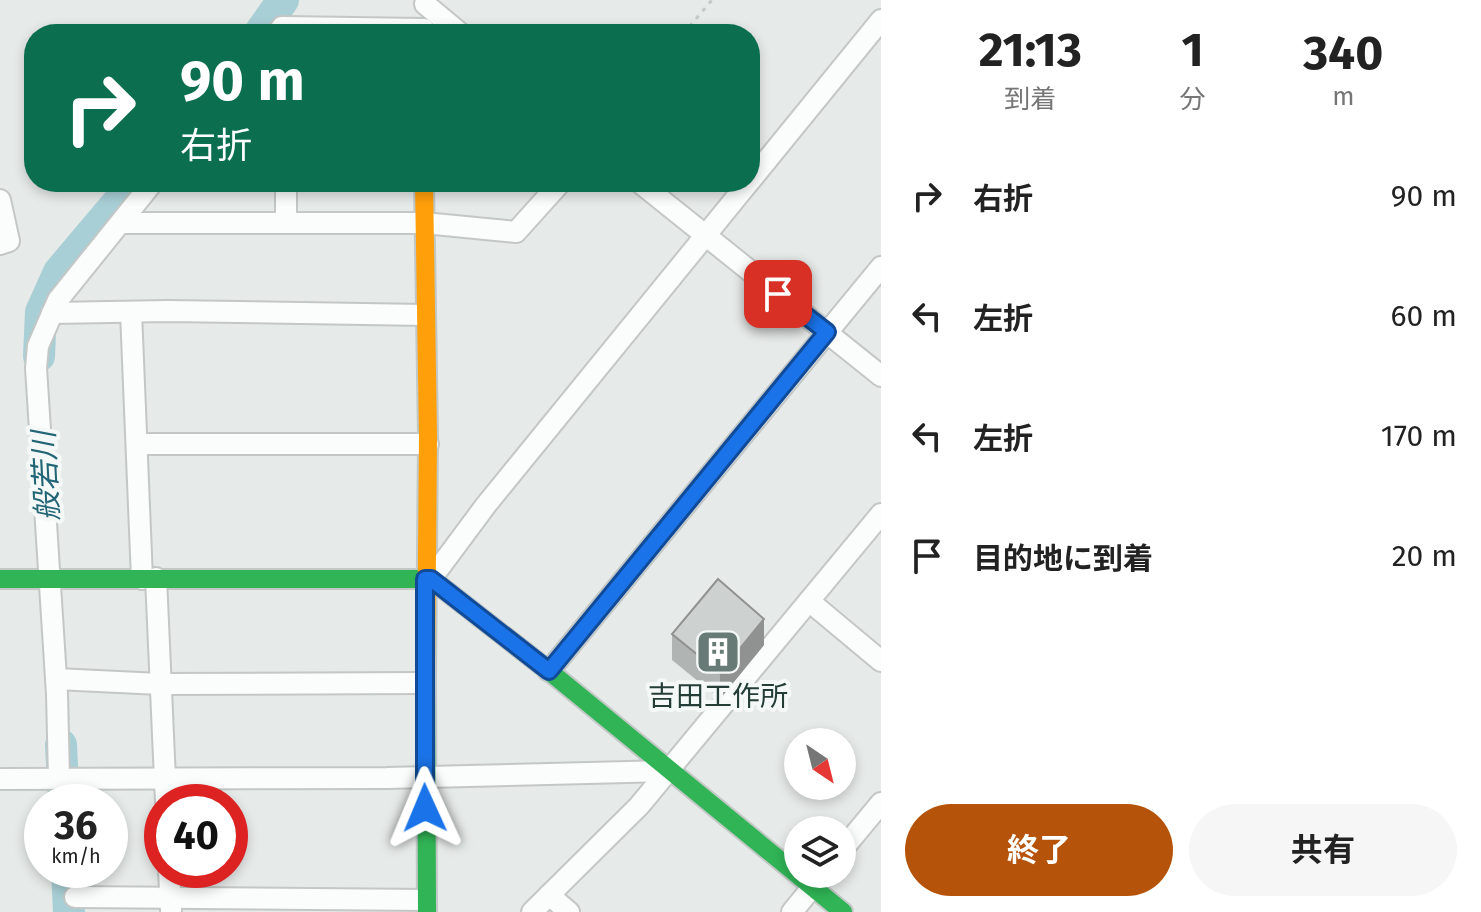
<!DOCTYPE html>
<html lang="ja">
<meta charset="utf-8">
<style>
:root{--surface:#fff;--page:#f6f6f6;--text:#222;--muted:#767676;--accent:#b45309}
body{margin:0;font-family:"Fira Sans","Noto Sans JP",sans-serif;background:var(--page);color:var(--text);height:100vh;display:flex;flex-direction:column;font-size:30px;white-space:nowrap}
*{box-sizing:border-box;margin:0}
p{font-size:26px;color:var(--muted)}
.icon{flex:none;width:44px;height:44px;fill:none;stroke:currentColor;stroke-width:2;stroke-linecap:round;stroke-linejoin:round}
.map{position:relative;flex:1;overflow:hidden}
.sheet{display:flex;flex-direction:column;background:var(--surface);width:600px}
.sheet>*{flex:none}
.banner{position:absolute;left:24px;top:24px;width:736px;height:168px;border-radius:32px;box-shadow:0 4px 12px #0003;background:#0b6e4f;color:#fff;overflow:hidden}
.needle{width:52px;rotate:145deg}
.tools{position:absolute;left:784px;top:728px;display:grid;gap:16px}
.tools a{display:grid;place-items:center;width:72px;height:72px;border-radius:50%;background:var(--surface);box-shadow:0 4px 12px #0003;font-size:40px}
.speed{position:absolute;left:24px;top:784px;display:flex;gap:16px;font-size:40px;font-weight:700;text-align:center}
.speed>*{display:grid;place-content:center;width:104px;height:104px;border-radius:50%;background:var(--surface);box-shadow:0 4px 12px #0003;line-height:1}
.speed small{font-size:20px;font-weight:400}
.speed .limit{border:12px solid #d22;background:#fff;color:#111}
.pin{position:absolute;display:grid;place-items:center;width:68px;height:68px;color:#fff;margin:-34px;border-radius:16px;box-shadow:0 4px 12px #0006}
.me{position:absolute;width:88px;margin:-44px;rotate:359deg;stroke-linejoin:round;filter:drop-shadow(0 0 6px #0008)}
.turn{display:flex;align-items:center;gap:28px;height:168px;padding:0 24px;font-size:36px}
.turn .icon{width:104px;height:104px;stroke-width:2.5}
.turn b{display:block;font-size:56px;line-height:68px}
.eta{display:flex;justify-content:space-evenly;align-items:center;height:136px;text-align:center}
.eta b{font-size:48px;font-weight:700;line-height:56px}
.action{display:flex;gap:16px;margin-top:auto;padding:16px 24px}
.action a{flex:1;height:92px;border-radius:48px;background:var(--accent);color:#fff;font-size:32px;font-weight:700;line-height:92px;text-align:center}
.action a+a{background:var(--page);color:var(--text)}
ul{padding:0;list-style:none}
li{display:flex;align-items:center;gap:24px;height:120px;padding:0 24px}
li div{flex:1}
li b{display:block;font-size:30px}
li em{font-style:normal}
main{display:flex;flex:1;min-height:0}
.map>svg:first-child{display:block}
</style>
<main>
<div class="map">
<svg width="881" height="912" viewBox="0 0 881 912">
<rect width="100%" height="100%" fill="#e6eae8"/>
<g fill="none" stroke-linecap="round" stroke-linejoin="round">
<g stroke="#a9cfd6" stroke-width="32">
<polyline points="259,34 283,0"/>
<polyline points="39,356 41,312 59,272 135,182"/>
<polyline points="61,745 64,802"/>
<polyline points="67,870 69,912"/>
</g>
<g stroke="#c3c7c5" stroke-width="24">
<g id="street">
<polyline points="425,4 461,34"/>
<polyline points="277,34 282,27 424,29"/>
<polyline points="750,181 881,20"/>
<polyline points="286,182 286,221"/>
<polyline points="639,182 881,376"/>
<polyline points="0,200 9,241 0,244"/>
<polyline points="122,223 424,223 516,232 561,182"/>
<polyline points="131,312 142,579"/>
<polyline points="52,313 168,311 425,315"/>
<polyline points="138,444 428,444"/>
<polyline points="156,578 166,802"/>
<polyline points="431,579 486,505 749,182"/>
<polyline points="809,601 881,661"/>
<polyline points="549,671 881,267"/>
<polyline points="56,679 160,684 425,683"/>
<polyline points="59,778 57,694 36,368 38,346 58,300 153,182"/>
<polyline points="0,779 387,778 668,771"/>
<polyline points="842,850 881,803"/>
<polyline points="169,870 171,910"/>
<polyline points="549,895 569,912"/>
<polyline points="75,897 426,900"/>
<polyline points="532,912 639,806 881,514"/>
<polyline points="792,912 823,874"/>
</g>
</g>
<g stroke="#c2c8c6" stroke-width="22">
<g id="fast">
<polyline points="0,579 431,579 549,671 843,912"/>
<polyline points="426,674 427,912"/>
</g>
</g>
<g stroke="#c2c8c6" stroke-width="22">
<polyline id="slow" points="424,182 428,437 426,674"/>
</g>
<polyline stroke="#c2cac7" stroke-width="3" stroke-dasharray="4 6" stroke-linecap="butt" points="683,34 712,0"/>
<use href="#street" stroke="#fbfcfc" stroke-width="20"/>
<use href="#fast" stroke="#30b455" stroke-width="18"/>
<use href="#slow" stroke="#ff9f0a" stroke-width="18"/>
</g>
<polygon fill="#b0b4b3" points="672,634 764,645 720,699 672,660"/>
<polygon fill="#909292" points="764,619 764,645 720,699 720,673"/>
<polygon fill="#cdd1d0" stroke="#909292" stroke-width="2" points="718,579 764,619 720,673 672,634"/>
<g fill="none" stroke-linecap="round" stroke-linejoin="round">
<g stroke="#114b97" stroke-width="20">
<polyline id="route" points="425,808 425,579 431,579 549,671 827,332 778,294"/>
</g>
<use href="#route" stroke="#1a73e8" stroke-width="14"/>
</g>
<defs>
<g id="building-square" transform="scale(2.3)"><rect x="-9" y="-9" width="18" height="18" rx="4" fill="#687a75" stroke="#f4f9f7"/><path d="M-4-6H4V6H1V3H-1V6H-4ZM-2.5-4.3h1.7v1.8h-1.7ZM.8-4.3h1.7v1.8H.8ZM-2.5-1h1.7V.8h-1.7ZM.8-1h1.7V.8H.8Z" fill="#fff"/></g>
</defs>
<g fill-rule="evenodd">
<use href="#building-square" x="718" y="652"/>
</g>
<g text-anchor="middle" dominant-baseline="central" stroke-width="8" stroke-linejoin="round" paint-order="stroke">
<g font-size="28" fill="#243d37" stroke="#f4f9f7">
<text x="718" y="696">吉田工作所</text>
</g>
<g font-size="30" font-style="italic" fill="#226576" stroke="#f4f9f7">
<text transform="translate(46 476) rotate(-93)">般若川</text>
</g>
</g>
</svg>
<div class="tools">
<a><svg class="needle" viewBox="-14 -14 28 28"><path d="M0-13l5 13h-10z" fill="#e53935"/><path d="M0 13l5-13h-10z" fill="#767676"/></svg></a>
<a><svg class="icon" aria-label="layers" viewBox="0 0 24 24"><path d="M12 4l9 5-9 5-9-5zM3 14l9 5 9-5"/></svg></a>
</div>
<div class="speed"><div>36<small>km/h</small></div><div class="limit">40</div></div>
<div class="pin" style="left:778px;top:294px;background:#d93025"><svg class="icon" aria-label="arrive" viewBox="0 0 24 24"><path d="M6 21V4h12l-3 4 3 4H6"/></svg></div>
<svg class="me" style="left:425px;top:808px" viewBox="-20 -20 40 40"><path d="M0-17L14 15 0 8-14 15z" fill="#1a73e8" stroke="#fff" stroke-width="4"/></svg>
<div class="banner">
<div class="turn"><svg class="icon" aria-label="right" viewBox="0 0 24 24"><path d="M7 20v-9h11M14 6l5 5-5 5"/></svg><div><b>90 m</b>右折</div></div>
</div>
</div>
<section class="sheet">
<div class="eta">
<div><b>21:13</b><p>到着</p></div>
<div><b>1</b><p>分</p></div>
<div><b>340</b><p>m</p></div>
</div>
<ul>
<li><svg class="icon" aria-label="right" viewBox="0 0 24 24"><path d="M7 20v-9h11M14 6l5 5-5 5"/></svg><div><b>右折</b></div><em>90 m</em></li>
<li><svg class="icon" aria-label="left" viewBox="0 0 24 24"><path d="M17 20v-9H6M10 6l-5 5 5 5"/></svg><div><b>左折</b></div><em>60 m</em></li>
<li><svg class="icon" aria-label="left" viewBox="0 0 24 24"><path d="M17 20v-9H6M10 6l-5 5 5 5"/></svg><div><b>左折</b></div><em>170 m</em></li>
<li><svg class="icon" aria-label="arrive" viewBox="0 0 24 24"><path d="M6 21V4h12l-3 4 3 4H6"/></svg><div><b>目的地に到着</b></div><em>20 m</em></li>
</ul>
<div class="action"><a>終了</a><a>共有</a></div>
</section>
</main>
